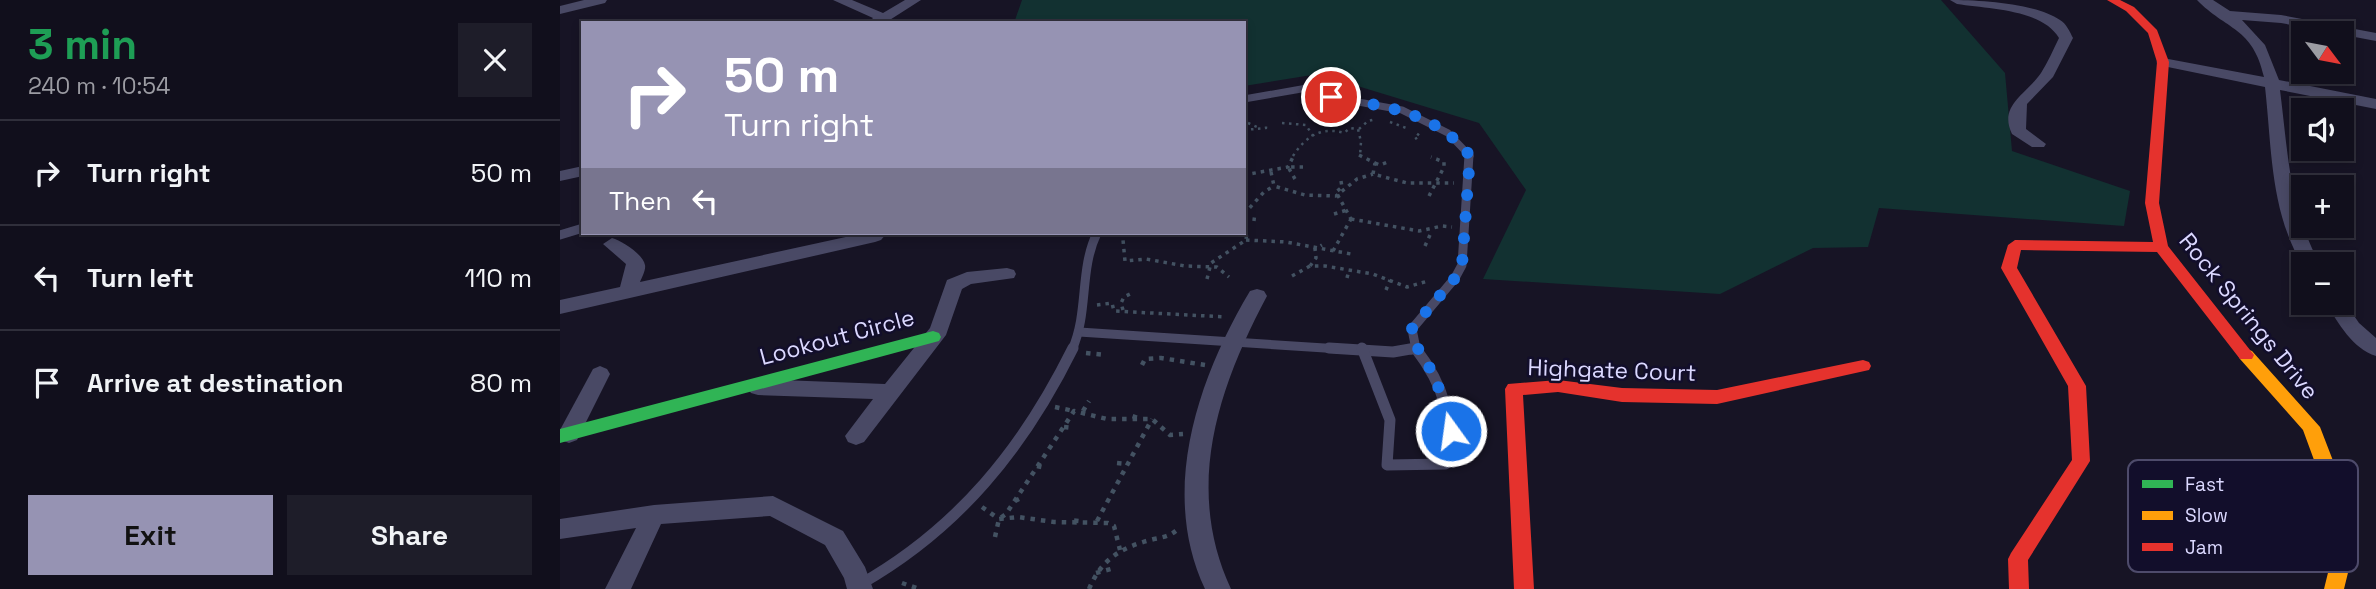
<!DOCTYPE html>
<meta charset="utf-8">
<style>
:root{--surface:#110f1c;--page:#1e1d29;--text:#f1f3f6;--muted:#9c9ca3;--line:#302f3b;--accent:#9693b3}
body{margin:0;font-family:"Space Grotesk",sans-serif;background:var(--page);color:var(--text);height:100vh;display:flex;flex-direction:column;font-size:26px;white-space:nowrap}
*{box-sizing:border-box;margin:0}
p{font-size:23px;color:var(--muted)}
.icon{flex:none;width:38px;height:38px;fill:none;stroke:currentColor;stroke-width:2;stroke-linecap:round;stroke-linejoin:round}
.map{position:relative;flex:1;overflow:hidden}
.side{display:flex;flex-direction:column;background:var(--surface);width:560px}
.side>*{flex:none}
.banner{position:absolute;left:21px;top:21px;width:665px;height:214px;border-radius:0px;box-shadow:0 4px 10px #0003,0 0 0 2px var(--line);background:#9693b3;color:#fff;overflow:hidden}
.needle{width:46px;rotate:122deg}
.buttons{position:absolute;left:1731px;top:21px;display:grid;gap:14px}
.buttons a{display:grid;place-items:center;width:63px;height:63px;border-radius:0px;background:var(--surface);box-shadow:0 4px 10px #0003,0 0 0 2px var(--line);font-size:35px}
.pin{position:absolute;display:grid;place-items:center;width:60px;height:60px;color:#fff;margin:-30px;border:4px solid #fff;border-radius:50%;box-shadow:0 2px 7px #0007}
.me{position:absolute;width:77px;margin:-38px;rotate:346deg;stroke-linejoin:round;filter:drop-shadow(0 0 5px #0008)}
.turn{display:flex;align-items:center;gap:24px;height:147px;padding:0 28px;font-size:32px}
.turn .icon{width:91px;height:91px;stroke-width:2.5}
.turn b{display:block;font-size:49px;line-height:60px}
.then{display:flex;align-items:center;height:66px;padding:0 28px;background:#0003;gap:14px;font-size:26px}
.round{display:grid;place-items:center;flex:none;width:74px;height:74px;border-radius:0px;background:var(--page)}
.head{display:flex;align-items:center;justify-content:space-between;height:119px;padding:0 28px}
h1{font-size:42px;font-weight:600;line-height:52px;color:#1e9e55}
.button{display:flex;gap:14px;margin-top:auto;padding:14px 28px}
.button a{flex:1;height:80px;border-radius:0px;background:var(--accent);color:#111;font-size:28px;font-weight:600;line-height:80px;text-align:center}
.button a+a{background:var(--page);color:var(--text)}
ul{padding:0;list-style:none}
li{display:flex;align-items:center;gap:21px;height:105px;padding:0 28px;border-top:2px solid var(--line)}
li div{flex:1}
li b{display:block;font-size:26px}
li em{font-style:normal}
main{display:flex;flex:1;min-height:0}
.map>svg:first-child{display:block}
</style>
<main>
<section class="side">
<div class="head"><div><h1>3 min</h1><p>240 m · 10:54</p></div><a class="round"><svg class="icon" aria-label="close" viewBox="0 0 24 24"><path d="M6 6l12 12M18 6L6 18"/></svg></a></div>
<ul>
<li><svg class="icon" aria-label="right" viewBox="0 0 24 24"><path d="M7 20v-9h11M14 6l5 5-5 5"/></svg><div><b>Turn right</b></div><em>50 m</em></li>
<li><svg class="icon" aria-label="left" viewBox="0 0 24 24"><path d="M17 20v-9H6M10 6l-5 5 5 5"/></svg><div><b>Turn left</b></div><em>110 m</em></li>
<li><svg class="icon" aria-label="arrive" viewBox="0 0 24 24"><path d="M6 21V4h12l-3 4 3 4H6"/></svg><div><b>Arrive at destination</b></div><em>80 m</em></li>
</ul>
<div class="button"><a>Exit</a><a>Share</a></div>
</section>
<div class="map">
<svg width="1816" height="589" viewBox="0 0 1816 589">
<rect width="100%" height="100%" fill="#171425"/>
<polygon fill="#123131" points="462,0 1381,0 1445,73 1452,151 1570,191 1564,226 1319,208 1308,247 1253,248 1160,294 923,279 966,190 919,123 758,74 684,86 684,23 454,23"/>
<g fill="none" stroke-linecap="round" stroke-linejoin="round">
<g stroke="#435262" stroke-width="2.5" stroke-dasharray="2.5 4.5" stroke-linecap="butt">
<polyline points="830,122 849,129"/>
<polyline points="688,123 697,127"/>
<polyline points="722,123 746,125 753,136"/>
<polyline points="799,129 808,121 816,119"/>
<polyline points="684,130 706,128 706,125"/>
<polyline points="855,139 860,136 856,133"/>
<path d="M733,156C745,137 761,126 784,133L790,128L798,129L801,142L800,156"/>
</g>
<g stroke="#435262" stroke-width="3.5" stroke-dasharray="3.5 5" stroke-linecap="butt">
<polyline points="799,155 815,163 813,174 847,183 894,183"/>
<polyline points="815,163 820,165 828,162"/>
<polyline points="711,172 714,186 745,195 776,196 797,179 813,174"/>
<polyline points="684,175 728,167 734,155"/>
<polyline points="735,179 728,167 743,167"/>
<polyline points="781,181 782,187 776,192 791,219"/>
<polyline points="869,196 884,167 884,162 871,157"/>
<polyline points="684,214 704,192 714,186"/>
<polyline points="774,214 787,210"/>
<polyline points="684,218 700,220"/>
<polyline points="791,219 859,231 882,226 892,227"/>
<polyline points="567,233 563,240 565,261 586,259 625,266 657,267 669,277"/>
<polyline points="686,240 726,242 791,254"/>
<polyline points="865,246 870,235 867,231"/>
<polyline points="773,251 791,219"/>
<polyline points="750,266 756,258 755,249 762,245"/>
<polyline points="732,276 750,266 765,266 813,274 847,287 868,281"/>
<polyline points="787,278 789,270"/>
<polyline points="647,279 651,263 686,240 687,231 684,229"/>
<polyline points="826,290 830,280"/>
<polyline points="537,305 552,303 554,311 666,317"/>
<polyline points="563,310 561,303 564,297 570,294"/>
</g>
<g stroke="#435262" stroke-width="4.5" stroke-dasharray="4.5 6" stroke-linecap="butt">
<polyline points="526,353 545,355"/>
<polyline points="582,365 585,359 601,358 645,365"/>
<polyline points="495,407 514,411"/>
<polyline points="523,411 529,401"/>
<polyline points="574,419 577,410"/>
<polyline points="504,427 513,428"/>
<polyline points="557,463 567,464"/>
<polyline points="477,466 486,468"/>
<polyline points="455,501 463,497"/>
<polyline points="422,507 439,519 458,517 494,522 548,523 554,526 560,550"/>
<polyline points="537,521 592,419"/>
<polyline points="516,523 517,515"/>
<polyline points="435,537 439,519 446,514 514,411 547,419 592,419 610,435 623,434"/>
<polyline points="536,573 551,569"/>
<polyline points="342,583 359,589"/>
<path d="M529,589C542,558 562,547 594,539C604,537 611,536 619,528"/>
</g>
<polyline stroke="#494965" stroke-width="7" points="684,99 747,88 771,97 842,110 888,133 910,156"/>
<g stroke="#494965" stroke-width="9">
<polyline points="0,235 23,228"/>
<polyline points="519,332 796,350"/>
<path d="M512,350C529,312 519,270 537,233"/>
<polyline points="851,350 856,349 852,329 895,278 902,265 909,155"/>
</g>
<g stroke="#494965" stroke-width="11">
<polyline points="769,348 833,352 856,348"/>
<path d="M802,348L830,420L827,465L885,464C895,420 883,384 856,349"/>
<path d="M299,585C398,529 463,449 513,348"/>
</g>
<g fill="#494965" fill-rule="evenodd">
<polygon points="24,0 47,0 45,3 0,14 0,6"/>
<polygon points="273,0 292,0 323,13 345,0 361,0 325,23 308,23 313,18"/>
<path d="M1390,0C1420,0 1475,3 1500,20C1506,23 1510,32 1513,38L1493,77L1467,104L1466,129L1486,144L1484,147H1472L1452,134C1438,105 1467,94 1481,73C1488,62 1493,50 1499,38C1482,9 1428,9 1397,4Z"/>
<path d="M1637,0H1653L1670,11L1721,15L1816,33V41L1721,23L1682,20L1705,45L1719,80L1816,99V109L1720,90C1728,153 1729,207 1760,264L1743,266C1710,211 1712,149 1705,87L1603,66L1596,62L1603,58L1704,77C1693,27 1666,30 1637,0Z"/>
<polygon points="23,166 23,176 0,181 0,171"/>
<path d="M304,233H327L321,240L315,242L0,314V300L60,287L66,264L43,244L52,238C62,241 83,254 85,265C86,270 82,277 80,282Z"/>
<polygon points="447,268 454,270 456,274 454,278 411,284 402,289 386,335 304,442 296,445 288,442 285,436 313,399 198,395 191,393 187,387 191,381 198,379 325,384 370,328 387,280 407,272"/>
<path d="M697,289L704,291L707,296C658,388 624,488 671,589H645C599,492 638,378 690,291Z"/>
<path d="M1782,298L1799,323L1816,338V356C1793,349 1778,323 1766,303H1782Z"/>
<polygon points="40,366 47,369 50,374 17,440 9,443 1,440 0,430 33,369"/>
<polygon points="213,496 283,531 305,567 313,589 287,589 284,578 265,545 210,516 101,524 71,589 45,589 76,528 0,539 0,519 94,505"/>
</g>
<polygon fill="#30b455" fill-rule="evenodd" points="373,331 379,333 381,337 379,341 0,443 0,429"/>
<polygon fill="#ff9f0a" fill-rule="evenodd" points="1686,349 1692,351 1760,427 1799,528 1784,589 1764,589 1779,528 1743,430 1680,359 1678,355 1680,351"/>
<g fill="#e5322d" fill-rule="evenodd">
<polygon points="1547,0 1560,0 1574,7 1597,30 1609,62 1599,203 1608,246 1694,355 1692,359 1680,359 1597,252 1461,250 1457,268 1526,386 1530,461 1468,560 1469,589 1449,589 1448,559 1451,553 1512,460 1508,386 1441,268 1448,245 1455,240 1593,242 1585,203 1597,62 1588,33 1566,11"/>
<polygon points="1303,360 1309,362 1311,366 1309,370 1157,404 1062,402 998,392 963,395 974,589 954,589 945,389 948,384 998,380 1062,388 1157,390"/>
</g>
</g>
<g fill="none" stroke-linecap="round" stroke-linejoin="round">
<path stroke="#1a73e8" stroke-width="12" stroke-dasharray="0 21.6" d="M771,97C822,106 876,111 910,156L902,265L895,278L852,328C855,346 858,349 867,363C879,384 886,408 891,431"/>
</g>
<g text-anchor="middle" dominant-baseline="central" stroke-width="5" stroke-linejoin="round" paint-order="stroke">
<g font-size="23" fill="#dbd8ff" stroke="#120e2b">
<text transform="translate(1689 316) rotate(51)">Rock Springs Drive</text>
<text transform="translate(277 337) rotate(-15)">Lookout Circle</text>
<text transform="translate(1052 370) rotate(2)">Highgate Court</text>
</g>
</g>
<rect x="1568" y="460" width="230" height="112" rx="10" fill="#120e2b" stroke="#4e4b6b" stroke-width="2"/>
<rect x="1582" y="480" width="31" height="8" fill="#30b455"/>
<rect x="1582" y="511" width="31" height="9" fill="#ff9f0a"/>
<rect x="1582" y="543" width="31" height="8" fill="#e5322d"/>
<g font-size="19" fill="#dbd8ff">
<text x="1625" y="491">Fast</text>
<text x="1625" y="522">Slow</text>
<text x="1625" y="554">Jam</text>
</g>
</svg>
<div class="buttons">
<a><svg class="needle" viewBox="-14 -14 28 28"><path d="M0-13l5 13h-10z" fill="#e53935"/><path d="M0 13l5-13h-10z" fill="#9c9ca3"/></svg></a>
<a><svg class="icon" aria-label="sound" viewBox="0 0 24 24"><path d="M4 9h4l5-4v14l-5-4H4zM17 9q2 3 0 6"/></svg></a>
<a>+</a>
<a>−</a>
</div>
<div class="pin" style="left:771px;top:97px;background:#d93025"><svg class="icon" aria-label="arrive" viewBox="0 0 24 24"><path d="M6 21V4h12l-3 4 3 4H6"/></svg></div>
<svg class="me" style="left:891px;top:431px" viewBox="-20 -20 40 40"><circle r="17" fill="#1a73e8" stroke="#fff" stroke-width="3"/><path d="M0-11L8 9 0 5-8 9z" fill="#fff"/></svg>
<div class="banner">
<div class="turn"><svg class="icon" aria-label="right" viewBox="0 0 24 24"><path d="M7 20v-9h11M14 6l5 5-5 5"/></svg><div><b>50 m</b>Turn right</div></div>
<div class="then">Then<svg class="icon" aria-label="left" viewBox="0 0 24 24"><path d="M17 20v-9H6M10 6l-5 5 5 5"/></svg></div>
</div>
</div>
</main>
